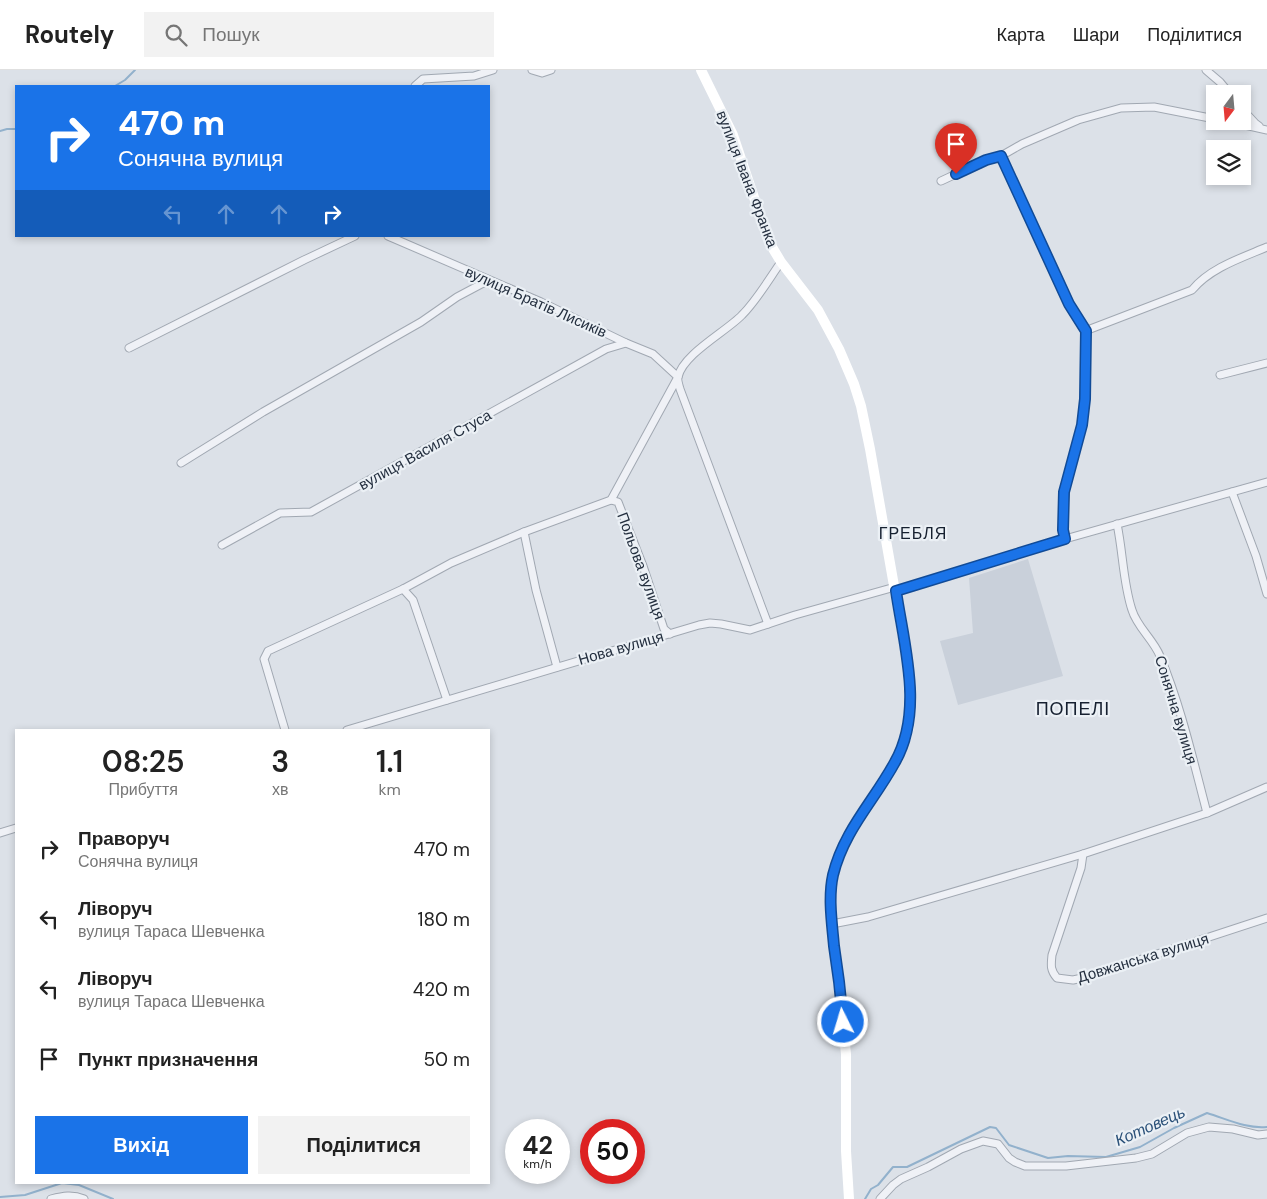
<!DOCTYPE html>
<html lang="uk">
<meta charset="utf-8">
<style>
:root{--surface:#fff;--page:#f2f2f2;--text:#222;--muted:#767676;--line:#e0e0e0;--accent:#1a73e8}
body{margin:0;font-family:"DM Sans",sans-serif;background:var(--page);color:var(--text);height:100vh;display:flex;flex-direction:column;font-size:19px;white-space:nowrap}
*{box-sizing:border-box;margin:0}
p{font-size:16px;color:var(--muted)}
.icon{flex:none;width:28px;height:28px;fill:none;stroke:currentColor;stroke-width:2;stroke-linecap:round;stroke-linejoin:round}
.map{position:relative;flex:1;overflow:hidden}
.details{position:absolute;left:15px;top:659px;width:475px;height:455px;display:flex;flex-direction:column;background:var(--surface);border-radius:0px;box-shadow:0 2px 8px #0003}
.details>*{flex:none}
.top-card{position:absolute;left:15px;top:15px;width:475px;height:152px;border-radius:0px;box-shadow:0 2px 8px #0003;background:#1a73e8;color:#fff;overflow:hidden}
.needle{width:32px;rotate:196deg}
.tools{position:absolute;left:1206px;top:15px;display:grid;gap:10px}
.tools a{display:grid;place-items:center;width:45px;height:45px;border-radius:0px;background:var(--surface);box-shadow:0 2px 8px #0003;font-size:25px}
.speed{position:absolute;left:505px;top:1049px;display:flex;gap:10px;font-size:25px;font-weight:700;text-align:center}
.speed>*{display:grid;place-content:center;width:65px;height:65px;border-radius:50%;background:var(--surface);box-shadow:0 2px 8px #0003;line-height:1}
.speed small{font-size:12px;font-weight:400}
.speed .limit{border:8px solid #d22;background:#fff;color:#111}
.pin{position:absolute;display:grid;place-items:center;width:42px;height:42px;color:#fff;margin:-51px -21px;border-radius:50% 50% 50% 0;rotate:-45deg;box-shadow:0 0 5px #0007}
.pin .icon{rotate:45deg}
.me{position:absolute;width:55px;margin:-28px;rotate:355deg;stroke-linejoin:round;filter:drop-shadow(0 0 4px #0008)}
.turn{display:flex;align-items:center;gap:18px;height:105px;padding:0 20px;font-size:22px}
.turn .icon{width:65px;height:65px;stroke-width:2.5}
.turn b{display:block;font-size:35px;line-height:42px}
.lanes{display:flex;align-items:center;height:48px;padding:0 20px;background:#0003;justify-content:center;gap:25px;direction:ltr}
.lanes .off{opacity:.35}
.eta{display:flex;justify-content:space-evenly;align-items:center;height:85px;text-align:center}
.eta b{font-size:30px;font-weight:600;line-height:35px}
.button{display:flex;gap:10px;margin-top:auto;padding:10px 20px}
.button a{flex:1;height:58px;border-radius:0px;background:var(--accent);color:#fff;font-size:20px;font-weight:600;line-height:58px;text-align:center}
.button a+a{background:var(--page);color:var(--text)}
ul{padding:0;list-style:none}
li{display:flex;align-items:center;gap:15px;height:70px;padding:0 20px}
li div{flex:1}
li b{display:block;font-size:19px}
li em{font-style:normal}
header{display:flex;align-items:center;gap:30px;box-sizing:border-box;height:70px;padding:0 25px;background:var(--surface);border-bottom:1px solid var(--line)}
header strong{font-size:24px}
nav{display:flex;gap:28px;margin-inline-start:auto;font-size:18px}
.search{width:350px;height:45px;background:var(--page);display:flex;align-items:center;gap:12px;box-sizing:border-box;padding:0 18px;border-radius:0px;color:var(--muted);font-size:19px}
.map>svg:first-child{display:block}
</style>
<header>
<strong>Routely</strong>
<div class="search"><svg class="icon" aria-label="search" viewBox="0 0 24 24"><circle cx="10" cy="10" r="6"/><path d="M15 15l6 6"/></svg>Пошук</div>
<nav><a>Карта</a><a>Шари</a><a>Поділитися</a></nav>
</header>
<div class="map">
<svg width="1267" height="1129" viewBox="0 0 1267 1129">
<rect width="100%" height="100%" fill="#dce1e8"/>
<polygon fill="#c9d0da" points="1028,489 1063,606 958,635 940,571 973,563 969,508"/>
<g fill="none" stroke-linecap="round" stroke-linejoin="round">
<g stroke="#92b1cc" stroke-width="2">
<polyline points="115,16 125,10 135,0"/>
<polyline points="0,61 7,59 16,59"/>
<polyline points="0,1127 25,1125 62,1113 79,1115 113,1129"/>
<path d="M865,1129L871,1119L878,1115L893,1097H907L990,1057L996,1058L1009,1075L1048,1088L1068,1086L1106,1087L1140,1077L1174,1058L1207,1043C1227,1049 1246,1059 1267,1057"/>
</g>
<g stroke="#a1a8b2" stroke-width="9">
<g id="street">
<polyline points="532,0 542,3 551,0"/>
<polyline points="1206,0 1220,12 1230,24"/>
<polyline points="415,16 423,9 474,6 493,0"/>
<polyline points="1242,39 1255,53 1259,56"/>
<polyline points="1227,51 1267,60"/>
<polyline points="1001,86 1069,234 1085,261 1085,329 1082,355 1064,422 1063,460 1065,469"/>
<polyline points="941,111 986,90 1001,86 1022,74 1078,50 1121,38 1154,37 1215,49"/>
<path d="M1085,261L1192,220C1210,198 1241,188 1267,177"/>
<polyline points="129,278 304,190 355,166"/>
<polyline points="1220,305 1267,293"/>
<polyline points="181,393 263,342 421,252 457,227 489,210"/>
<polyline points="1232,422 1256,486 1267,524"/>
<polyline points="611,430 618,432 643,496 664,559 670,564"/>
<path d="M1117,454C1123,482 1123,513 1132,540C1137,557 1153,569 1160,586C1181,636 1193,690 1207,743"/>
<polyline points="524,462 536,520 557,597"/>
<polyline points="222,475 280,443 311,442 606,279 626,273"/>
<polyline points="403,519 413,530 447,630"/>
<polyline points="896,521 1065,469 1267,412"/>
<path d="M768,554L680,319C679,315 677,310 678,307C683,284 727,261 742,245C757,230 769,209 781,192"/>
<polyline points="285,660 264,589 268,581 403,519 451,493 524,462 611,430 678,307 653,284 626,273 541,232 388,166"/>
<polyline points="347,660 699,555 710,553 721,554 750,560 795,545 895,517"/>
<polyline points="0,763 16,758"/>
<path d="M1083,784L1081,798L1052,885C1051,895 1050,900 1057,908L1073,910L1087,907L1267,848"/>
<polyline points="832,854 868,847 1083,784 1207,743 1267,717"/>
<path d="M51,1129C63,1126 72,1124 84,1129"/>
<polyline points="880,1129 893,1115 901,1109 928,1097 961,1079 983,1071 998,1074 1009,1088 1015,1092 1025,1096 1066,1096 1136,1088 1152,1084 1187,1063 1209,1057 1233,1059 1258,1065 1267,1064"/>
</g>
</g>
<use href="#street" stroke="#eff1f6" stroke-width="7"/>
<polyline stroke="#fff" stroke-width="10" points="701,0 733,65 769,172 781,192 818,240 839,279 854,314 861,336 870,379 907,590 910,637 909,657 906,668 895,692 854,755 845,771 833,806 830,830 846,984 846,1081 849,1129"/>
</g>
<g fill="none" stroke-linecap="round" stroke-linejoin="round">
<g stroke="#114b97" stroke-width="12">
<path id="route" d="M843,952C841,926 838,901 834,876C832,853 828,828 833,805C844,760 874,731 895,692C924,641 904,576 896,521L1065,469L1063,460L1064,422L1082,355L1085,329L1086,261L1069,234L1001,86L986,90L956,104"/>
</g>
<use href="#route" stroke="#1a73e8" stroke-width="9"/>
</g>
<g text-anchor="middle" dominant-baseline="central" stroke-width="4.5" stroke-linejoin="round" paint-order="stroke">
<g font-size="15" fill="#242f3f" stroke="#ebf0f5">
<text transform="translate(747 109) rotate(69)">вулиця Івана Франка</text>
<text transform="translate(536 232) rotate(24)">вулиця Братів Лисиків</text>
<text transform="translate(425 380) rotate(-29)">вулиця Василя Стуса</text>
<text transform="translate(641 496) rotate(70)">Польова вулиця</text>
<text transform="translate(621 578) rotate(-16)">Нова вулиця</text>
<text transform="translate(1176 640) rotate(73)">Сонячна вулиця</text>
<text transform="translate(1143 888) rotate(-17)">Довжанська вулиця</text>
</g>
<g font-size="16" letter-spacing="1" fill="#162030" stroke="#ebf0f5">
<text x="913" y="463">ГРЕБЛЯ</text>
</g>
<g font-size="16" font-style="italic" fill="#2a5078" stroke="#ebf0f5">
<text transform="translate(1150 1056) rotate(-24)">Котовець</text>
</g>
<g font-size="18" letter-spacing="1" fill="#162030" stroke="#ebf0f5">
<text x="1073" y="639">ПОПЕЛІ</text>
</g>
</g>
</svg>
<div class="tools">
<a><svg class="needle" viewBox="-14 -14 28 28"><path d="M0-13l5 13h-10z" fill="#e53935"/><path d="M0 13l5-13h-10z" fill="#767676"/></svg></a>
<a><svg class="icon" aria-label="layers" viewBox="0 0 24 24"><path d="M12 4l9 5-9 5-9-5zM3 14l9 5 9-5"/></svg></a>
</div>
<div class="speed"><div>42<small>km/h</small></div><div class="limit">50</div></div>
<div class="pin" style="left:956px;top:104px;background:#d93025"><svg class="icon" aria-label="arrive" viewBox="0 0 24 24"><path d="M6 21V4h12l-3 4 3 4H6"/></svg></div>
<svg class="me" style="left:843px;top:952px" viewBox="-20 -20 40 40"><circle r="17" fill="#1a73e8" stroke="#fff" stroke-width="3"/><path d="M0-11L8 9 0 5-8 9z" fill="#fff"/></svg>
<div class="top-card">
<div class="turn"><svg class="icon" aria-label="right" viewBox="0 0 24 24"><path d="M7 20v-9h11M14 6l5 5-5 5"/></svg><div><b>470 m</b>Сонячна вулиця</div></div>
<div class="lanes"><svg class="icon off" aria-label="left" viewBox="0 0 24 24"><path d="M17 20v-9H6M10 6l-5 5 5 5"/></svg><svg class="icon off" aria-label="ahead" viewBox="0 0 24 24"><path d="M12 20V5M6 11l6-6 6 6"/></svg><svg class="icon off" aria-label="ahead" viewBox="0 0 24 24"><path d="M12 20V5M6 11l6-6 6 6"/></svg><svg class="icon" aria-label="right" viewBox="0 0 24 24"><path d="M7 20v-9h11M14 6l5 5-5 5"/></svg></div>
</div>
<section class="details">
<div class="eta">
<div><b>08:25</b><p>Прибуття</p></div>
<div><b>3</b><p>хв</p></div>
<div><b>1.1</b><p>km</p></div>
</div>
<ul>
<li><svg class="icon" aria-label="right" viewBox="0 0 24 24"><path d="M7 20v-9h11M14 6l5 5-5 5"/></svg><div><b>Праворуч</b><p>Сонячна вулиця</p></div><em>470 m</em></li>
<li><svg class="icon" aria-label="left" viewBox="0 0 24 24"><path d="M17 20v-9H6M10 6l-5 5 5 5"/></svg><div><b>Ліворуч</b><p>вулиця Тараса Шевченка</p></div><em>180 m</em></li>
<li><svg class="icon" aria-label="left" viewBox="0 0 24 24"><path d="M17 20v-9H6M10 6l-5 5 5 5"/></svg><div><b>Ліворуч</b><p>вулиця Тараса Шевченка</p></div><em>420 m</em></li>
<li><svg class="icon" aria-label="arrive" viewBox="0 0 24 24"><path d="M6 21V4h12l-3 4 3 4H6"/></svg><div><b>Пункт призначення</b></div><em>50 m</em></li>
</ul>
<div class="button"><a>Вихід</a><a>Поділитися</a></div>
</section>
</div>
